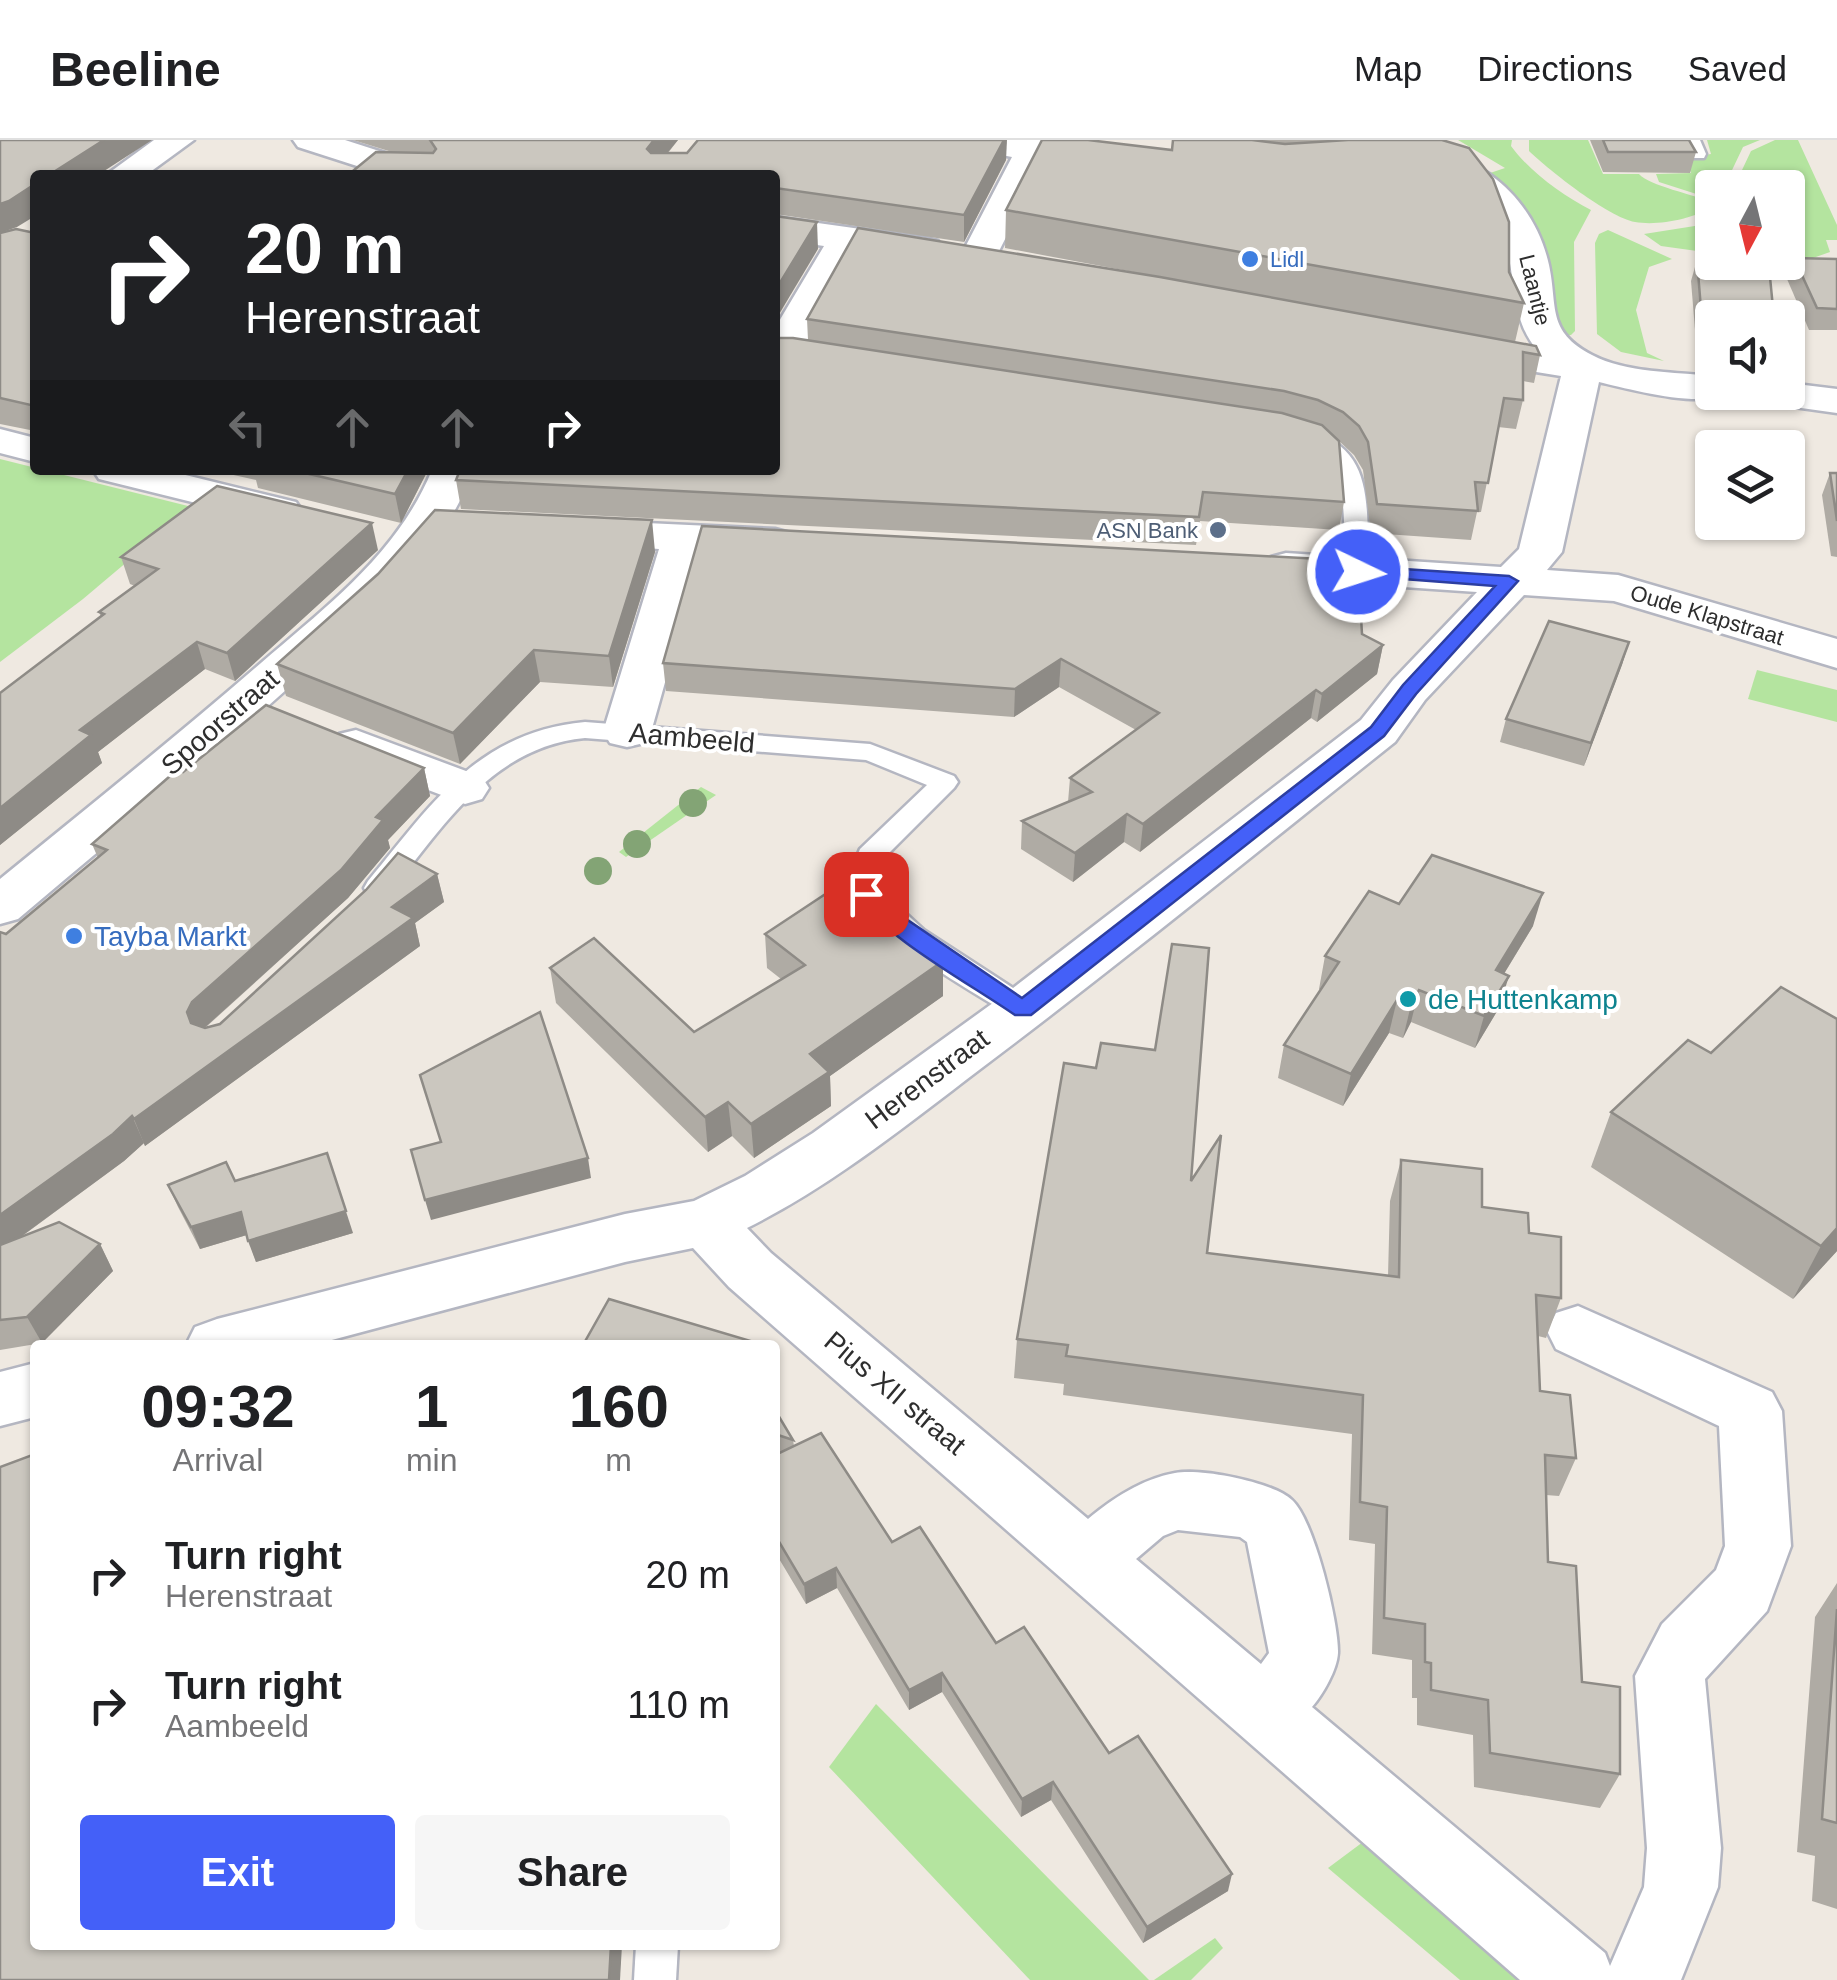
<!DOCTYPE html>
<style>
:root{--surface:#fff;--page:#f6f6f6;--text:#202124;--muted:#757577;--line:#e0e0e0;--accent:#4460f8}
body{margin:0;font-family:Helvetica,sans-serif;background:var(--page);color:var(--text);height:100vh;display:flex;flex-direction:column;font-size:38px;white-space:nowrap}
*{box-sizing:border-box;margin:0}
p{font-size:32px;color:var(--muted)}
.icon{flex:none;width:55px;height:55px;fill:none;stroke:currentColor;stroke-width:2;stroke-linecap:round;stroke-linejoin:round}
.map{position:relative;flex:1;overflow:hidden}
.panel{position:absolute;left:30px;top:1200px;width:750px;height:610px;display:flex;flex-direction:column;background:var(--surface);border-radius:10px;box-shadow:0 2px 8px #0004}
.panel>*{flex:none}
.hud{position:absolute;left:30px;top:30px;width:750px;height:305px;border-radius:10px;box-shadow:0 2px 8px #0004;background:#202124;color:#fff;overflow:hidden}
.needle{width:65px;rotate:187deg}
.buttons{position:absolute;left:1695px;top:30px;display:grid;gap:20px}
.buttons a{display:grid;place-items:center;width:110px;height:110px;border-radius:10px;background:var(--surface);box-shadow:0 2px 8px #0004;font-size:50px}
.pin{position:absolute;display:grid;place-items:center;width:85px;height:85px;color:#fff;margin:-42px;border-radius:20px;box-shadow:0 5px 15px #0006}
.me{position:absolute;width:110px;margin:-55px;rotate:94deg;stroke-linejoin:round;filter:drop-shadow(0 0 8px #0008)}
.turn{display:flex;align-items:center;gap:35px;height:210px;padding:0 50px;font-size:45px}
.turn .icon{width:130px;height:130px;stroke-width:2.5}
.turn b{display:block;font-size:70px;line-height:85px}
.lanes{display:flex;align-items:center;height:95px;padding:0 50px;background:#0003;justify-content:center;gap:50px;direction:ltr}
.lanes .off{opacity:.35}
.eta{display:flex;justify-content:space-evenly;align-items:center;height:170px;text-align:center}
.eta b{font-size:60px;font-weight:700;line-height:70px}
.action{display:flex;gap:20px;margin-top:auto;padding:20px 50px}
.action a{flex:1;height:115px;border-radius:10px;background:var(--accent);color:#fff;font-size:40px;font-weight:700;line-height:115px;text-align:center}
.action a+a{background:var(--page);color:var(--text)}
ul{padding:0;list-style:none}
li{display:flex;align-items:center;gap:30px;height:130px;padding:0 50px}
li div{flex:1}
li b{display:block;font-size:38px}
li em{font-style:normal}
header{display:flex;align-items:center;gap:60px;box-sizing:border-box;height:140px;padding:0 50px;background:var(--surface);border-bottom:2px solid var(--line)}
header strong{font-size:48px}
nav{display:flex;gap:55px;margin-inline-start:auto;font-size:35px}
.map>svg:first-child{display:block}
</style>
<header>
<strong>Beeline</strong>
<nav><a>Map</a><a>Directions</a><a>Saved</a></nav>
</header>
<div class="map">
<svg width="1837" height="1840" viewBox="0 0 1837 1840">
<rect width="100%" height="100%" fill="#efe9e1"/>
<g fill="#b4e49f">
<path d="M1458,0H1512L1511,6C1531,33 1562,55 1591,70L1574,102L1575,191L1571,195L1563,196L1487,34L1505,28Z"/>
<path d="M1529,0H1588L1603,34H1639C1649,46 1694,54 1712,63V67C1693,79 1658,86 1635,82C1608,77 1550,31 1529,11Z"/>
<polygon points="1707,0 1760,0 1743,7 1724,47 1712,48 1712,59 1659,42 1656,34 1691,33 1685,18 1711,14"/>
<polygon points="1775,0 1798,0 1837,85 1837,100 1826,100 1830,112 1813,118 1788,117 1788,48 1734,47 1751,11"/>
<polygon points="1701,85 1708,89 1706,100 1697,111 1661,106 1644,94"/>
<polygon points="1608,90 1672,119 1649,127 1636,170 1647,213 1664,221 1621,212 1597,194 1595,103 1599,94"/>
<polygon points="0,319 192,367 83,459 0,522"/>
<polygon points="1757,530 1837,550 1837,582 1748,559"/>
<polygon points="701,647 716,655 626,717 619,712"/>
<polygon points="876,1564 1149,1840 1030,1840 829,1627"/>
<polygon points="1367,1699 1532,1840 1460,1840 1328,1728"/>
<polygon points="1215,1798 1223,1808 1191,1840 1154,1840"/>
</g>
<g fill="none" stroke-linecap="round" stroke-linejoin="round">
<g stroke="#b4b6c1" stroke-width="5">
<g id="lane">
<polygon points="1682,0 1700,0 1706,14 1704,18 1690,18"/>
<path d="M1304,289C1379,308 1364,368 1370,432L1366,437H1350L1346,432C1344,410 1346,335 1333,320C1322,307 1304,307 1293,296Z"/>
<path d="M585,582L870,604L954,636L958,642L954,648L881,721L877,747L924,790L1033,861L1038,869L1033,877L1023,880L1013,877C972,850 853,788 848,738L860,709L927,645L866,620L585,598C491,607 443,687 388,755H368L364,748L368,741C432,664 477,592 585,582Z"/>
<polygon points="636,1805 678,1805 676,1840 634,1840"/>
</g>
</g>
<g stroke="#b4b6c1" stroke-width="5">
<g id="street">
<polygon points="154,0 194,0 146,35 106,35"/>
<polygon points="293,0 345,0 432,28 437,35 385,35 298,7"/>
<polygon points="954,0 1055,0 1053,3 1123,10 1128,17 1123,24 1111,27 1044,22 996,117 991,125 978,128 965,125 960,117 1012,17 959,7"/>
<path d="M1444,14C1498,27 1537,71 1549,125C1558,167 1546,191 1592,215C1626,233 1675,232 1712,236V252H1729C1706,270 1628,249 1599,242L1562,412L1547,430L1618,435L1837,499V528L1614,461L1524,455L1425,560L1395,602C1257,712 1120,824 979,930C904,987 831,1046 747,1088L771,1113L1088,1379C1113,1358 1142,1339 1175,1333C1201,1328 1273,1342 1292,1360C1314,1380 1339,1483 1338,1513C1337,1530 1323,1554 1312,1567L1605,1813L1610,1826L1644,1747L1647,1708L1635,1536L1662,1484L1716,1430L1725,1406L1719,1286L1556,1209L1547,1191L1556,1173L1578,1166L1772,1252L1782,1271L1791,1406L1767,1471L1705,1539L1721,1708L1718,1747L1681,1840H1520L729,1147L693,1108L625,1122L313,1205H186L195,1187L217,1179L625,1074L694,1061L745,1036L813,993L1004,855L1361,580L1393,540L1477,452L1286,439L1271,435L1264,426L1271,417L1286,413L1501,427L1519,409L1561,236L1467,221L1453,217L1448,209L1453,201L1467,197L1538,211C1504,173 1521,120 1494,77C1476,48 1440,42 1427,24L1432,17ZM1178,1390L1240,1397L1247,1402L1269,1513L1261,1524L1136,1419L1163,1396Z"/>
<polygon points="775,77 925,98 938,101 943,109 938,117 925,120 857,110 801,213 796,221 775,223 775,188 824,106 775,99"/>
<polygon points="1788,243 1837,249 1837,273 1744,260 1739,252 1788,252"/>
<polygon points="0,289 35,298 35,322 0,313"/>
<polygon points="93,330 165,330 296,362 302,371 296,380 281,384 99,339"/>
<path d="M432,330H474C438,423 359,484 287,549C199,628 108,703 18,779L0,784V739C88,667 176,597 261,523C327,466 398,413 432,330Z"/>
<polygon points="582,380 775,389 790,393 796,402 790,411 775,415 702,411 651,592 644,603 627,607 610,603 603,592 659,409 567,402 561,393 567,384"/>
<polygon points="356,590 482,637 489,648 482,659 465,664 339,616 332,605 339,594"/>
<polygon points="35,1223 35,1277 0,1286 0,1232"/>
</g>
</g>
<use href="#lane" fill="#fff" fill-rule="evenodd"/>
<use href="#street" fill="#fff" fill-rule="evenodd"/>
</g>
<g fill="#83a475">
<circle cx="693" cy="663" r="14"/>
<circle cx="637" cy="704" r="14"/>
<circle cx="598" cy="731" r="14"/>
</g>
<g fill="#afaba4">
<polygon points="353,0 678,0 668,13 1006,20 964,102 775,74 775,35 392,12"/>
<polygon points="1173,0 1339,0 1509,132 1524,163 1515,202 1540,215 1534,243 1523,241 1523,260 1516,289 1498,287 1481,372 1477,372 1471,400 1371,393 1363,330 1354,315 1339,301 1344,362 1339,390 1200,381 1196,405 461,369 456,340 808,200 807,179 1160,137 1005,108 1006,70 1172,10"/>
<polygon points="1590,0 1689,0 1696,12 1690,33 1603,32"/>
<polygon points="0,93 35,93 35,291 0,284"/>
<polygon points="1794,118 1837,119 1837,190 1809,190 1787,139"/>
<polygon points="1697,120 1712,178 1712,216 1697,214 1691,141"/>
<polygon points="211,330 428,330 401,383 258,348 256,340"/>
<polygon points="1830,333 1837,333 1837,417 1831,416 1822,355"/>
<polygon points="378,410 235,541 205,529 98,612 102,623 0,705 0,553 101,477 99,472 135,446 130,444 121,417"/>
<polygon points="655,412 613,547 540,542 460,624 286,556 277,524"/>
<polygon points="1629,502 1584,626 1500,602 1506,579"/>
<polygon points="1383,505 1377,534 1317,582 1311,578 1140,712 1124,702 1073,742 1021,709 1022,681 1068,662 1070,638 1136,590 1059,547 1014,577 666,551 663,523"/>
<polygon points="424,628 430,656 388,700 390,708 348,758 205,888 220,884 437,734 444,762 415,783 420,806 145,1006 144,1003 124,1021 21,1097 100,1104 113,1131 42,1203 0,1210 0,792 6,794 98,718 92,704 183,632"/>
<polygon points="1399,764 1533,786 1504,834 1499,868 1475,908 1411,882 1403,898 1389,893 1343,966 1278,938 1284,905 1321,850 1319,849 1325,816"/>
<polygon points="765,794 943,856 830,936 831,966 754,1018 732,996 708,1012 556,863 550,828 694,892 781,839 767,828"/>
<polygon points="1837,879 1837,1111 1793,1159 1591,1027 1611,972 1711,913"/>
<polygon points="1401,1020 1529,1093 1561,1158 1546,1198 1538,1196 1540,1251 1576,1318 1559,1356 1546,1355 1548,1422 1582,1542 1620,1634 1600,1668 1474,1647 1473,1595 1417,1585 1417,1558 1412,1558 1412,1520 1372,1514 1375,1404 1349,1400 1352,1294 1063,1255 1064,1244 1014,1238 1017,1199 1191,1041 1207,1113 1388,1136 1390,1061"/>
<polygon points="235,1041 353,1093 256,1122 247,1095 200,1109 178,1067 168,1045"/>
<polygon points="775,1270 793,1300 794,1306 1109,1613 1228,1751 1143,1803 1051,1660 1021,1677 942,1552 909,1570 837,1448 806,1464 775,1412"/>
<polygon points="1837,1443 1837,1769 1812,1761 1815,1716 1797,1712 1815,1477"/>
</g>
<g fill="#8e8b86">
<polygon points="104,0 152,0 98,35 49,35"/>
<polygon points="654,0 678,0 649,35 647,9"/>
<polygon points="1004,0 1007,0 1006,20 964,102 964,75"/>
<polygon points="35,44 35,76 17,87 0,93 0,64"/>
<polygon points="817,82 818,109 775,181 775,151"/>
<polygon points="408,330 428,330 401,383 395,354"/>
<polygon points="652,380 655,412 613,547 609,516"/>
<polygon points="372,383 378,410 235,541 227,513"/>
<polygon points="197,502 205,529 98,612 102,623 0,705 0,668 80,590"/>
<polygon points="1629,502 1622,525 1584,626 1591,603"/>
<polygon points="1383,505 1377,534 1317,582 1322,554"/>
<polygon points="534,510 540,542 460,624 453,593"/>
<polygon points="1061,519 1059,547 1014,577 1015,549"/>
<polygon points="1316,550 1311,578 1140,712 1143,684"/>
<polygon points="424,628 430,656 388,700 390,708 348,758 202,890 198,899 187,872 192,862"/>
<polygon points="1127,674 1124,702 1073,742 1075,713"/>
<polygon points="437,734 444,762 415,783 420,806 145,1006 134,979 392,767"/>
<polygon points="1543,753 1533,786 1486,863 1496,830"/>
<polygon points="943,821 943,856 830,936 831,966 754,1018 751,984 810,914"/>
<polygon points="1509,836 1499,868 1475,908 1484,876"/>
<polygon points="1419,850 1411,882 1403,898 1411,865"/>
<polygon points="1397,860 1389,893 1343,966 1351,934"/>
<polygon points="728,962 732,996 708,1012 705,977"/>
<polygon points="132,976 144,1003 124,1021 0,1112 0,1075"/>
<polygon points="327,1013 353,1093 256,1122 248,1101"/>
<polygon points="588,1018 591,1038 431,1080 425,1060"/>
<polygon points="241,1072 250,1094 200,1109 191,1087"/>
<polygon points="1837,1088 1837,1111 1793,1159 1821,1106"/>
<polygon points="100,1104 113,1131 42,1203 27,1177"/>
<polygon points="836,1428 837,1448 806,1464 804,1444"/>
<polygon points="942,1533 942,1552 909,1570 909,1550"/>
<polygon points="1053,1642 1051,1660 1021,1677 1022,1659"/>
<polygon points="1232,1734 1228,1751 1143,1803 1147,1787"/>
<polygon points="611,1805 622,1805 620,1840 609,1840"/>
</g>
<g fill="#cbc7bf" stroke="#8e8b86" stroke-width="2.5">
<polygon points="0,0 104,0 49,35 35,35 35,44 9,61 0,64"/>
<polygon points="430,0 654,0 647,9 651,13 687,13 698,0 1004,0 964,75 775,48 775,35 348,35 376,12 433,13 436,9"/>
<polygon points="1042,0 1088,0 1172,10 1173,0 1252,0 1285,4 1348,0 1442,0 1469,8 1493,39 1509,82 1509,132 1524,163 1006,70"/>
<polygon points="1603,0 1689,0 1696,12 1608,12"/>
<polygon points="775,76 817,82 775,151"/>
<polygon points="858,88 1160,137 1536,206 1540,215 1523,212 1523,260 1504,258 1488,343 1475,342 1478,371 1377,364 1368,302 1359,286 1343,272 1318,260 1284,251 807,179"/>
<polygon points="16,89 35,93 35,266 0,258 0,93"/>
<polygon points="1794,118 1837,119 1837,169 1817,168"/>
<polygon points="1697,120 1769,127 1774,178 1712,178 1712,194 1703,193"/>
<polygon points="775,198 793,198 1282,273 1322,285 1339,301 1344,362 1203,352 1199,377 456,340 460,330 775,330"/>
<polygon points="292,330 408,330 395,354"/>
<polygon points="1830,333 1837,333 1837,381"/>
<polygon points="217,346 372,383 227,513 197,502 80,590 91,595 0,668 0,553 104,474 99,472 158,429 121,417"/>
<polygon points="435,370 652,380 609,516 534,510 453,593 277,524 378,434"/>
<polygon points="702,386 1339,420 1358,425 1362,494 1383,505 1322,554 1316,550 1143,684 1127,674 1075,713 1022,681 1092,652 1070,638 1159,573 1061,519 1015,549 663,523"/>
<polygon points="1549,481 1629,502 1591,603 1506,579"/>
<polygon points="266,565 424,628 376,677 383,680 341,730 192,862 187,872 191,883 205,888 220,884 366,750 398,713 437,734 392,767 413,778 134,979 132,976 113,994 0,1075 0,792 6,794 107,710 92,704 177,630 183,632"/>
<polygon points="1432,715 1543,753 1496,830 1509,836 1484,876 1419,850 1411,865 1397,860 1351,934 1284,905 1339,822 1325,816 1369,751 1399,764"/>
<polygon points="830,751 848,751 943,821 810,914 829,932 751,984 728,962 705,977 550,828 594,798 694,892 805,825 765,794"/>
<polygon points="1172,804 1209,808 1191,1041 1221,995 1207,1113 1399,1137 1401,1020 1482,1029 1482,1067 1528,1073 1529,1093 1561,1097 1561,1158 1536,1155 1540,1251 1570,1255 1576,1318 1545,1315 1548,1422 1576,1426 1582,1542 1620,1547 1620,1634 1490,1613 1488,1560 1431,1550 1431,1523 1425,1522 1425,1484 1384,1478 1387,1367 1360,1362 1363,1255 1066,1216 1068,1205 1017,1199 1064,923 1096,928 1101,903 1155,910"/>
<polygon points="1781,847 1837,879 1837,1088 1821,1106 1611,972 1688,900 1711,913"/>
<polygon points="540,872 588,1018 425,1060 411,1010 441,1002 420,935"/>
<polygon points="327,1013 346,1071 248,1101 241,1072 191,1087 168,1045 226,1022 235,1041"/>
<polygon points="59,1082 100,1104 27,1177 0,1180 0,1105"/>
<polygon points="609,1159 764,1205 583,1205"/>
<polygon points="775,1270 793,1300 775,1294"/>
<polygon points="821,1293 892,1402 920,1387 996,1503 1024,1487 1109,1613 1138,1596 1232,1734 1147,1787 1053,1642 1022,1659 942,1533 909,1550 836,1428 804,1444 775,1395 775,1315"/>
<polygon points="35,1314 35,1805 611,1805 609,1840 0,1840 0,1327"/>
<polygon points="1837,1469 1837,1683 1822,1679"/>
</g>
<path fill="#4460f8" stroke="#2c3ea1" stroke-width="2.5" d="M1358,426L1509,436L1518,441L1416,554L1384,596L1031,875H1015C969,843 885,798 855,754L859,749H873L896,772L1022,858L1371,587L1403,545L1495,446L1352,435V428Z"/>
<g fill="#3f7fe0" stroke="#fff" stroke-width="4">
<circle cx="1250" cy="119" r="10"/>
<circle cx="74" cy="796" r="10"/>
</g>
<circle fill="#5c6f8a" stroke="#fff" stroke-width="4" cx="1218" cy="390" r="10"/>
<circle fill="#0f9aa8" stroke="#fff" stroke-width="4" cx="1408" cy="859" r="10"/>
<g text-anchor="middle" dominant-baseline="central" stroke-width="8" stroke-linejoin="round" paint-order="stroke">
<g font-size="22" fill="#366cbe" stroke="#fff" text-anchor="start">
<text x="1270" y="119">Lidl</text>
</g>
<g font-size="22" fill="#2e2e2e" stroke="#fff">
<text transform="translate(1535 150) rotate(76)">Laantje</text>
<text transform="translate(1707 475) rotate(17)">Oude Klapstraat</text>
</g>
<g font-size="22" fill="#4e5e75" stroke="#fff" text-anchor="end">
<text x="1198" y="390">ASN Bank</text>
</g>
<g font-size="28" fill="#2e2e2e" stroke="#fff">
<text transform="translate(220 582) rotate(-41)">Spoorstraat</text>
<text transform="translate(692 598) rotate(5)">Aambeeld</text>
<text transform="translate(927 939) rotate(-37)">Herenstraat</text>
<text transform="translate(895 1253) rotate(40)">Pius XII straat</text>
</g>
<g font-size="28" fill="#366cbe" stroke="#fff" text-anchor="start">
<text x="94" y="796">Tayba Markt</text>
</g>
<g font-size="28" fill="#0d838f" stroke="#fff" text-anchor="start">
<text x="1428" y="859">de Huttenkamp</text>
</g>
</g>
</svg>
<div class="buttons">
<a><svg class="needle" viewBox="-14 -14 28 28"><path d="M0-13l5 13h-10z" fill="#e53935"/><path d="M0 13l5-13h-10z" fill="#757577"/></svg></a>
<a><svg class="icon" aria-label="sound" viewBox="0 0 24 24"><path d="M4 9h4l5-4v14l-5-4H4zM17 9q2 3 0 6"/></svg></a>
<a><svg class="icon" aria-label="layers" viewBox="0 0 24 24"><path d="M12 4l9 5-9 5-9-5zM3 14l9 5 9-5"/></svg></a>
</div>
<div class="pin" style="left:866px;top:754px;background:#d93025"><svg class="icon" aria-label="arrive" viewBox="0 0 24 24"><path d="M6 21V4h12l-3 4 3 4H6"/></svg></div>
<svg class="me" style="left:1358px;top:432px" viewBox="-20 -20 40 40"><circle r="17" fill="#4460f8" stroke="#fff" stroke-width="3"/><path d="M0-11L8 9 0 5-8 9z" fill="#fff"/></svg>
<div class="hud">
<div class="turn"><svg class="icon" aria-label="right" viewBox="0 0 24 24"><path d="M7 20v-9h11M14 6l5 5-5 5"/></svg><div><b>20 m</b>Herenstraat</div></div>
<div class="lanes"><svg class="icon off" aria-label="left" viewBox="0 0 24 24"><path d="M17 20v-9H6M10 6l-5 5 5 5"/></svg><svg class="icon off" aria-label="ahead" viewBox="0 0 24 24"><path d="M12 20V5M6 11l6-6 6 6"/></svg><svg class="icon off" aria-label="ahead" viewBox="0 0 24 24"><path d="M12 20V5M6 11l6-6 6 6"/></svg><svg class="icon" aria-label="right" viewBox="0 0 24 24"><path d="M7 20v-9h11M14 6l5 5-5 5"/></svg></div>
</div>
<section class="panel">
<div class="eta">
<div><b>09:32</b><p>Arrival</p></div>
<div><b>1</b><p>min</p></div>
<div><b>160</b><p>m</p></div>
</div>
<ul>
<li><svg class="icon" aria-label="right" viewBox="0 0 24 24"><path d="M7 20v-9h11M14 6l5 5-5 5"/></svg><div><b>Turn right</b><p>Herenstraat</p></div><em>20 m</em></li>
<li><svg class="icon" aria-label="right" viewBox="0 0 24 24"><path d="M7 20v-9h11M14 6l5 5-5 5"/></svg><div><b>Turn right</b><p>Aambeeld</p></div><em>110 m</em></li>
</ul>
<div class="action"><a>Exit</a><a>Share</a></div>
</section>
</div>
